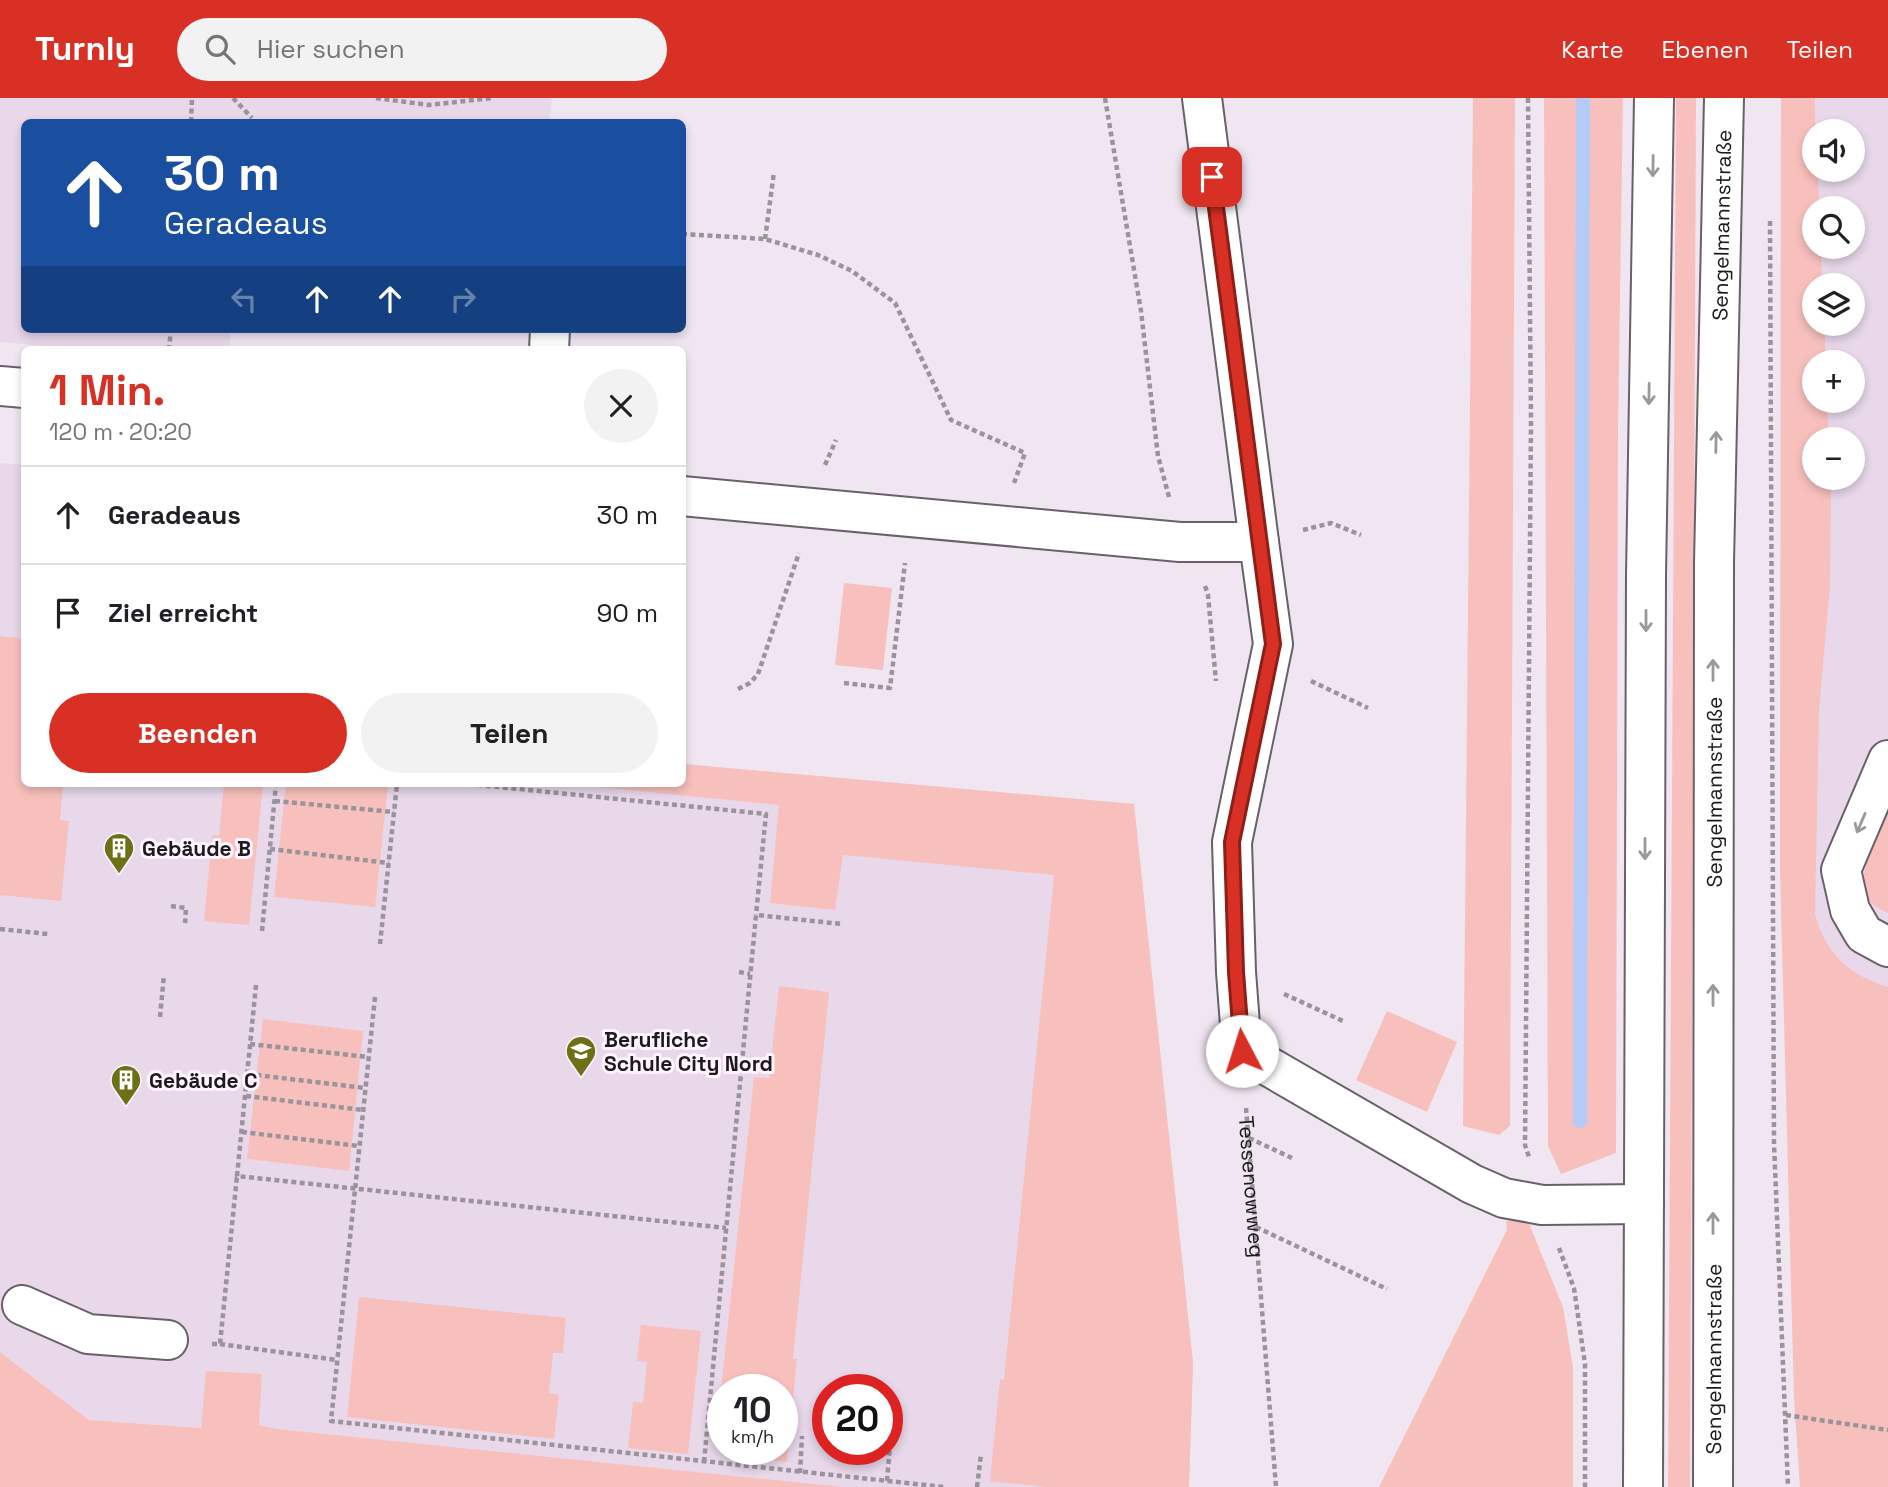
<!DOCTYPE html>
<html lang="de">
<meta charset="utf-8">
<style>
:root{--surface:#fff;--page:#f2f2f2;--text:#202124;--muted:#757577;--line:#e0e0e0;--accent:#d93025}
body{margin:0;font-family:"Space Grotesk",sans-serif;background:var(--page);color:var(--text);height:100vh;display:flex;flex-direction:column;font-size:26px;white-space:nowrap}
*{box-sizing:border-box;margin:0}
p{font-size:23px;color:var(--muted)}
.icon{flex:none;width:38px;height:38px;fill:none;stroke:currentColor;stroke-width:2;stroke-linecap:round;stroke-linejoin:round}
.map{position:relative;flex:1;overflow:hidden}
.drawer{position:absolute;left:21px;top:248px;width:665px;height:441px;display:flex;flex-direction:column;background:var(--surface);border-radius:10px;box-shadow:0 4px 10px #0003}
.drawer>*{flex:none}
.banner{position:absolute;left:21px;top:21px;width:665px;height:214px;border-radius:10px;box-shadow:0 4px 10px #0003;background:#1a4fa0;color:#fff;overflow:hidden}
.controls{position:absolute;left:1802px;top:21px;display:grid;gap:14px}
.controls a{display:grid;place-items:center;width:63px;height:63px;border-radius:50%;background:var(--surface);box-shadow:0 4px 10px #0003;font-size:35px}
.speed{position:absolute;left:707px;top:1276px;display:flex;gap:14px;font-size:35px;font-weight:700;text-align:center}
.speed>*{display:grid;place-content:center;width:91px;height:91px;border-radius:50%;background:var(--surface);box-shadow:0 4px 10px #0003;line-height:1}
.speed small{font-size:18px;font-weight:400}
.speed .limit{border:10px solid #d22;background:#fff;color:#111}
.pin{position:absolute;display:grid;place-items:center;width:60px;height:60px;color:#fff;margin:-30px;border-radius:14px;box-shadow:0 4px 10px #0006}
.me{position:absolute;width:77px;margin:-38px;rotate:355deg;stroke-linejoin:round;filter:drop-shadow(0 0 5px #0008)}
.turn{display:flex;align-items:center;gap:24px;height:147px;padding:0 28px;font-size:32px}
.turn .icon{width:91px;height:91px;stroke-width:2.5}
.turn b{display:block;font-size:49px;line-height:60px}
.lanes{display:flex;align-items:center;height:66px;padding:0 28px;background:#0003;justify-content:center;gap:35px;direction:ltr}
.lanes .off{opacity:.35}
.round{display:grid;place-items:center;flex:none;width:74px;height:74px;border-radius:37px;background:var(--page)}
.head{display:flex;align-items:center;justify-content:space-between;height:119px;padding:0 28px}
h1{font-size:42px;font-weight:700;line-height:52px;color:var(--accent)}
.button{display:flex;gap:14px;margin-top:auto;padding:14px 28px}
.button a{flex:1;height:80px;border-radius:42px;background:var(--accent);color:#fff;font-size:28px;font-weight:700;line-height:80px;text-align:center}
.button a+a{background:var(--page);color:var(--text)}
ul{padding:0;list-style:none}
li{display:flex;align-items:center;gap:21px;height:98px;padding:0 28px;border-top:2px solid var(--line)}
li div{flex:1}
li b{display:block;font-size:26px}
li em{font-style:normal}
header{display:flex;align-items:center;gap:42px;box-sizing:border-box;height:98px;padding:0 35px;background:var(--accent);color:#fff}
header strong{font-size:33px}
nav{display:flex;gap:38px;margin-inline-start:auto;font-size:24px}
.search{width:490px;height:63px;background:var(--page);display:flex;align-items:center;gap:18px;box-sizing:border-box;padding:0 24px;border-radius:38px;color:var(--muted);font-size:26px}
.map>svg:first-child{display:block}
</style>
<header>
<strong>Turnly</strong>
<div class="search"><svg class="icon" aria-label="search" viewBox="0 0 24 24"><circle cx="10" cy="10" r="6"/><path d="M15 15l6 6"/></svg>Hier suchen</div>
<nav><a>Karte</a><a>Ebenen</a><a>Teilen</a></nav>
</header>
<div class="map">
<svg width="1888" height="1389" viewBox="0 0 1888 1389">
<rect width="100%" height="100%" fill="#f0e6f1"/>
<g fill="#e8d8ea" fill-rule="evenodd">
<polygon points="0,0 552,0 549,24 292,24 252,21 251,24 24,24 24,231 231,231 229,252 87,252 0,244"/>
<path d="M1781,0H1888V1323L1780,774ZM1815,33H1853V72H1815ZM1815,110H1853V149H1815ZM1815,187H1853V226H1815ZM1815,264H1853V303H1815ZM1815,341H1853V380H1815Z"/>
<path d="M0,365L24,367V686H682L683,666L1134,706L1193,1265L1189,1389H348L258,1327L262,1277L202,1330L89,1322L0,1254ZM723,1292H782V1351H723ZM828,1292H887V1351H828Z"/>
</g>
<g fill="#f8c0bd">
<polygon points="1473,0 1515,0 1510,1028 1499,1037 1463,1028"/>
<polygon points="1544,0 1623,0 1618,333 1616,1055 1561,1076 1548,1048"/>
<polygon points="1676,0 1696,0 1690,1389 1668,1389"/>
<path d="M1781,0H1815V72H1818L1819,110H1815V149H1821L1822,187H1815V226H1824L1826,264H1815V303H1827L1829,341H1815V380H1831L1830,488L1819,612L1815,816C1826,856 1849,877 1888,889V1389H1800L1794,1300L1780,774Z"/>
<polygon points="844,485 892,490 883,572 835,567"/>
<polygon points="0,538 24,541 24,686 63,686 60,722 69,723 61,803 0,797"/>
<polygon points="683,666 1134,706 1193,1265 1189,1389 1046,1389 990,1383 1000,1281 1004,1282 1054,777 843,757 835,812 770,805 779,707 569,686 682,686"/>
<polygon points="224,686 263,686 249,827 204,823 212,738 219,737"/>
<polygon points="286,686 388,687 375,809 274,799"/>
<path d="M1888,714V815C1841,797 1875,745 1888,714Z"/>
<polygon points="779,888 829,894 793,1261 797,1261 787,1364 761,1361 744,1351 782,1351 782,1292 723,1292 723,1322 720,1302 754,979 769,980"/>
<polygon points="1387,913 1457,944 1427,1014 1356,982"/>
<polygon points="263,921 363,933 349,1073 247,1061"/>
<polygon points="1506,1123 1528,1123 1563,1209 1573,1269 1573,1389 1379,1389 1507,1132"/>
<polygon points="359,1199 566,1220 563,1255 553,1255 549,1295 559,1297 554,1341 347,1319"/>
<polygon points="641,1227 701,1233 688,1356 628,1350 633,1304 643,1305 647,1264 637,1263"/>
<polygon points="0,1254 89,1322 201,1330 206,1273 262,1276 259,1327 277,1331 842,1389 0,1389"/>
</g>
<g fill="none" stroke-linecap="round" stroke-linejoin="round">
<polyline stroke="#b4cbf8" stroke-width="14" points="1580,1023 1583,0"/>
<g stroke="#69606a" stroke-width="42">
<g id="minor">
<polyline points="549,252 550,231"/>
<polyline points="0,288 24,290"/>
<polyline points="682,398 1180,444 1259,444 1202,0"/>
<polyline points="1259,444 1273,546 1232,744 1236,874 1242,953 1472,1086 1504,1100 1542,1107 1644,1106"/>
<polyline points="1888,662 1841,772 1850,812 1864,836 1888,849"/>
<polyline points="22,1207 88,1236 168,1242"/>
</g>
</g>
<g stroke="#69606a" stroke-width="42">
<g id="major">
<polyline points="1643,1389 1646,477 1654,0"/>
<path id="s2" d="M1713,1389L1714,465L1724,0"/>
</g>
</g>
<g stroke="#9a939b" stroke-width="4.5" stroke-dasharray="5 3.5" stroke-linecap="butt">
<polyline points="233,0 252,20"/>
<polyline points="376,0 429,7 492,0"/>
<polyline points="1105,0 1141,213 1158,358 1169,399"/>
<polyline points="1528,0 1531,324 1525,1047 1529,1059"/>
<polyline points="191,24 192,0"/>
<polyline points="1770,123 1774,1045 1788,1389"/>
<polyline points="682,136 765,141 818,157 852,173 895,205 951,322 1025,355 1014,385"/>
<polyline points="765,141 774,74"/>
<polyline points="169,252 171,231"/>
<polyline points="825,367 836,342"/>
<polyline points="1303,432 1331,425 1361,437"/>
<polyline points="1205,488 1208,497 1216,583"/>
<polyline points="1311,583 1368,610"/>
<polyline points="844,585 890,590 905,465"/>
<polyline points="738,591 750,585 758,576 799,455"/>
<polyline points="469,686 766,716 756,817"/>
<polyline points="275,703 394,714"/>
<polyline points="270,751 389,765"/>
<polyline points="171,808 186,810 185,825"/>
<polyline points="0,831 48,836"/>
<polyline points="262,833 276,686"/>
<polyline points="380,846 397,686"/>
<polyline points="739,874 750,876"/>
<polyline points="256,887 237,1078 726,1130"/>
<polyline points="1284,896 1343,923"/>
<polyline points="375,899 331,1323 944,1389"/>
<polyline points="160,919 164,877"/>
<polyline points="250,946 368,959"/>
<polyline points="248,976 365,990"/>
<polyline points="246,998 363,1012"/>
<path id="s1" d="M1246,1010L1276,1389"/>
<polyline points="242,1034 359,1048"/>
<polyline points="1249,1040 1292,1060"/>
<polyline points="1256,1129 1387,1191"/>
<polyline points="1559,1150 1574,1190 1585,1266 1585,1389"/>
<polyline points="212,1246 220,1246 237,1078"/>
<polyline points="220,1246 337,1262"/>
<polyline points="1786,1317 1888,1332"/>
<polyline points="704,1364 756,817 842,826"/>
<polyline points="800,1375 802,1338"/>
<polyline points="887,1383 890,1347"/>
<polyline points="977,1389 981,1356"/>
</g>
<use href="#minor" stroke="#fff" stroke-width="38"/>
<use href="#major" stroke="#fff" stroke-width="38"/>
</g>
<defs><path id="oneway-shaft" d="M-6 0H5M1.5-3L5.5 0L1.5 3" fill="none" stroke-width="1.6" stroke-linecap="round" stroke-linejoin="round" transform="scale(1.75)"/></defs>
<g stroke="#99989a">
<use href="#oneway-shaft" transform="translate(1653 68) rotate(91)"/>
<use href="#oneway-shaft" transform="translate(1649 296) rotate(91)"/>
<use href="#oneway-shaft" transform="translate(1716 344) rotate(-89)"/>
<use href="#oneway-shaft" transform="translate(1646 523) rotate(90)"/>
<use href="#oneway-shaft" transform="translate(1713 572) rotate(-90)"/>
<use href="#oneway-shaft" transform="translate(1861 725) rotate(113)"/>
<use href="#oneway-shaft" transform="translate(1645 751) rotate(90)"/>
<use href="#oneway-shaft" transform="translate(1713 897) rotate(-90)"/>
<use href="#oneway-shaft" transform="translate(1713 1125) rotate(-90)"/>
</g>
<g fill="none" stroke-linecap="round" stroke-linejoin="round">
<g stroke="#8d1f18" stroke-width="18">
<polyline id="route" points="1212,79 1273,546 1232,744 1236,874 1242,953"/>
</g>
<use href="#route" stroke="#d93025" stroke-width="12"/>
</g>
<defs>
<g id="building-pin" transform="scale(1.575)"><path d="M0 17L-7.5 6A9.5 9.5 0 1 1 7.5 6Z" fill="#6e7015" stroke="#fef3ff"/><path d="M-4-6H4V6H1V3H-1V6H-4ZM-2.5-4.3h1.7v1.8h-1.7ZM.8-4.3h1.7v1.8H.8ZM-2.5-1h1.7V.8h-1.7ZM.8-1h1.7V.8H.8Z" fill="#fff"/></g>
<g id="university-pin" transform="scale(1.575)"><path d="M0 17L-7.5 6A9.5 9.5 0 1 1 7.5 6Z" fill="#6e7015" stroke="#fef3ff"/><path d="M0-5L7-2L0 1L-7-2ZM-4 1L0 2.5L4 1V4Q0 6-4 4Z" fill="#fff"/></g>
</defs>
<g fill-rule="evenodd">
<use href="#building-pin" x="119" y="750"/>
<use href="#university-pin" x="581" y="953"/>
<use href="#building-pin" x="126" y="982"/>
</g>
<g text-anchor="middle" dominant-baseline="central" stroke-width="6" stroke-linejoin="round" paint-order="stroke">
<g font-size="21" fill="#1d1a1e" stroke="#fef3ff">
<text stroke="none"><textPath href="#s2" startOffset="1262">Sengelmannstraße</textPath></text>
<text stroke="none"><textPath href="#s2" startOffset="695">Sengelmannstraße</textPath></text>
<text stroke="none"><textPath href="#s1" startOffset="79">Tessenowweg</textPath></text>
<text stroke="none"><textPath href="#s2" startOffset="128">Sengelmannstraße</textPath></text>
</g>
<g font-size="21" font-weight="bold" fill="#1d1a1e" stroke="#fef3ff" text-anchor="start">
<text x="142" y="750">Gebäude B</text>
<text x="604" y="941">Berufliche<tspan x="604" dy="24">Schule City Nord</tspan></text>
<text x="149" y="982">Gebäude C</text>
</g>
</g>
</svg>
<div class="controls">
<a><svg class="icon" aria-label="sound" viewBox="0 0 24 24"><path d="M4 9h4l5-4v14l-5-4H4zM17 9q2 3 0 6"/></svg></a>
<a><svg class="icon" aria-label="search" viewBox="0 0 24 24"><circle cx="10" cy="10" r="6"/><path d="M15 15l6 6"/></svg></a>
<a><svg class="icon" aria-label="layers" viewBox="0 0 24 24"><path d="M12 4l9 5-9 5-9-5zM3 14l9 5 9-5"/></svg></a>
<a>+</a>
<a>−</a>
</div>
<div class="speed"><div>10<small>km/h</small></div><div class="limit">20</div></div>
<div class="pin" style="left:1212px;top:79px;background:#d93025"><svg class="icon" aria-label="arrive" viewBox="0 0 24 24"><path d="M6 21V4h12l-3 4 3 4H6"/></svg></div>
<svg class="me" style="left:1242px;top:953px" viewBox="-20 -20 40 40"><circle r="19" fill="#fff"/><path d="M0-13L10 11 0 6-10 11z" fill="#d93025"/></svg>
<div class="banner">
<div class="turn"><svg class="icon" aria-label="ahead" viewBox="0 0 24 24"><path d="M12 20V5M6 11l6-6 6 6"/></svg><div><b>30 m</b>Geradeaus</div></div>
<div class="lanes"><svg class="icon off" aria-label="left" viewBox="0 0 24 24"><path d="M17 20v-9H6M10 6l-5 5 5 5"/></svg><svg class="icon" aria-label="ahead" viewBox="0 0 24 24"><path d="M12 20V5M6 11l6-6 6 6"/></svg><svg class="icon" aria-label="ahead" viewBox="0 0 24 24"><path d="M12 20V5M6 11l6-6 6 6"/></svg><svg class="icon off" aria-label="right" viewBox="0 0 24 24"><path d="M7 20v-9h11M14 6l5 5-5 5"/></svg></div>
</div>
<section class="drawer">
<div class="head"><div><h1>1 Min.</h1><p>120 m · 20:20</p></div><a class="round"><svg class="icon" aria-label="close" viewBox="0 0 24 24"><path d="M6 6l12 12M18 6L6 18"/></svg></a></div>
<ul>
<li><svg class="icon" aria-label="ahead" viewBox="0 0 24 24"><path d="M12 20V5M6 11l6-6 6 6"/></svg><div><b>Geradeaus</b></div><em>30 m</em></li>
<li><svg class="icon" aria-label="arrive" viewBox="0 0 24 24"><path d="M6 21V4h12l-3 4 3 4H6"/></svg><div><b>Ziel erreicht</b></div><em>90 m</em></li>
</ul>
<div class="button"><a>Beenden</a><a>Teilen</a></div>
</section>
</div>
